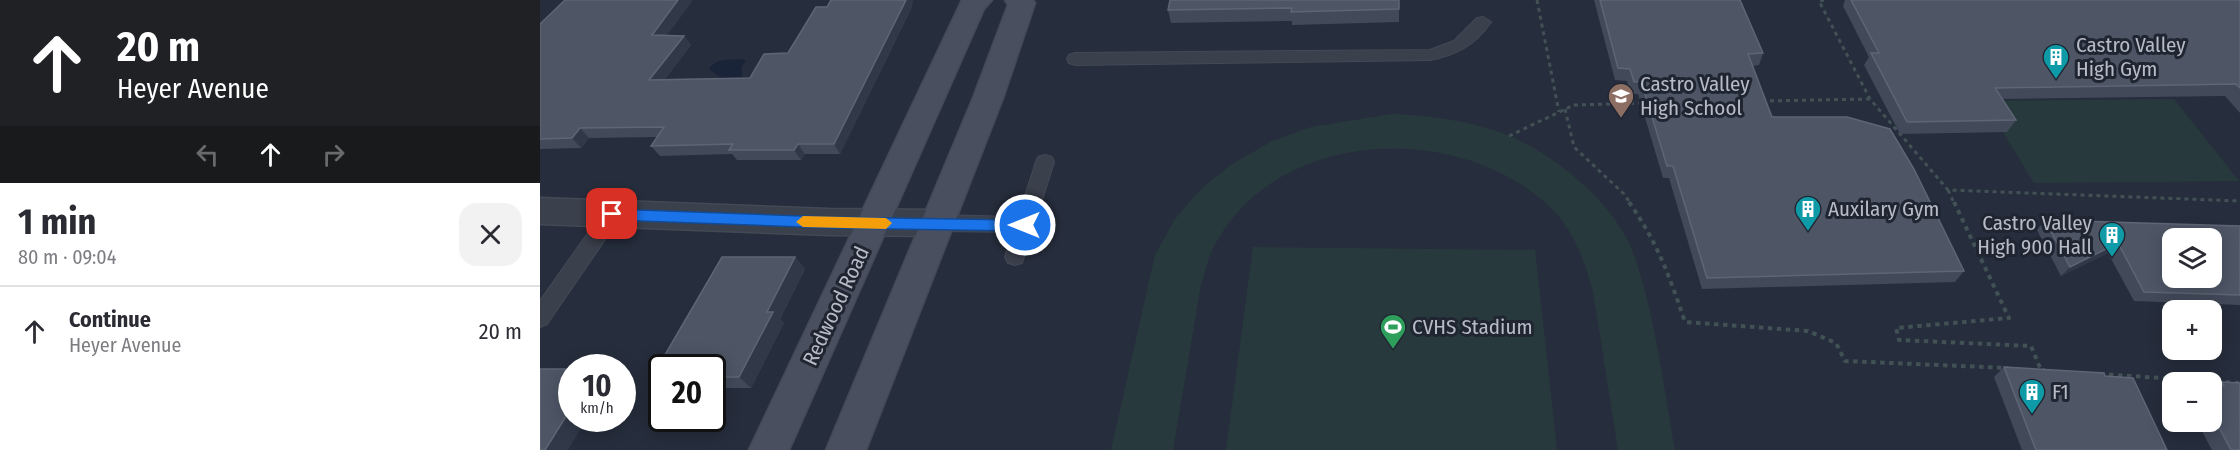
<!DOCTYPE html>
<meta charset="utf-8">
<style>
:root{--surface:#fff;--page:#f2f2f3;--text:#2b2b33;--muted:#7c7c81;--line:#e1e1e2}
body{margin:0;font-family:"Fira Sans Condensed",sans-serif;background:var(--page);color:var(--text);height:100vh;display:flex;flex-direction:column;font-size:22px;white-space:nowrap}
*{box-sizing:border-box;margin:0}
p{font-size:20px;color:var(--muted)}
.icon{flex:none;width:33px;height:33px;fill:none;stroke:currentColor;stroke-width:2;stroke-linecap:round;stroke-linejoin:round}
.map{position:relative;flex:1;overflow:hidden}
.side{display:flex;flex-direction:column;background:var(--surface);width:540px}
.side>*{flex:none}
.top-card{background:#202124;color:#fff;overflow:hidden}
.buttons{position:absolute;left:1622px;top:228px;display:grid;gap:12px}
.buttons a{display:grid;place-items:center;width:60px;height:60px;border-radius:12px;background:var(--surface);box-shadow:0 3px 15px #0003;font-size:30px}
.speed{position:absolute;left:18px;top:354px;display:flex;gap:12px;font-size:30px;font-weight:700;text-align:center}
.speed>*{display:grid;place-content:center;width:78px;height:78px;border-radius:50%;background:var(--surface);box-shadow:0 3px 15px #0003;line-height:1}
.speed small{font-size:15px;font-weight:400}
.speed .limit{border:3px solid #111;border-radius:9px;background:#fff;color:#111}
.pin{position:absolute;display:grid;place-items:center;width:51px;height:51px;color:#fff;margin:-26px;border-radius:12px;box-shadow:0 3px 9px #0006}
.me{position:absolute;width:66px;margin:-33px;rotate:270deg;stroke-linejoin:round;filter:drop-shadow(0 0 4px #0008)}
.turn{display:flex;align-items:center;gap:21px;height:126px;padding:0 18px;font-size:27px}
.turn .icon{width:78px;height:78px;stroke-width:2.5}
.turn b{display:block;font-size:42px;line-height:51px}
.lanes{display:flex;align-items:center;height:57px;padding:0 18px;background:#0003;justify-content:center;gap:30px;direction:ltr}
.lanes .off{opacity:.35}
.round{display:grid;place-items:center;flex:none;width:63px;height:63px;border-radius:18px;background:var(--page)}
.overview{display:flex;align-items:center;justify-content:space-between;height:102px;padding:0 18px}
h1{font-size:36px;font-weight:700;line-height:45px}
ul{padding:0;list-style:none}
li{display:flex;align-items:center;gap:18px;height:90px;padding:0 18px;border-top:2px solid var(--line)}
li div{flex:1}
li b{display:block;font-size:22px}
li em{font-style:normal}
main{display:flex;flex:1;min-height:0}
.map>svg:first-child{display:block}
</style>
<main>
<section class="side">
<div class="top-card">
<div class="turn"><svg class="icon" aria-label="ahead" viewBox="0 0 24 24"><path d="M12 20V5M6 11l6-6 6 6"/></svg><div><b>20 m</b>Heyer Avenue</div></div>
<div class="lanes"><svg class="icon off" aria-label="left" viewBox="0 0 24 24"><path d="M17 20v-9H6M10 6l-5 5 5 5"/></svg><svg class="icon" aria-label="ahead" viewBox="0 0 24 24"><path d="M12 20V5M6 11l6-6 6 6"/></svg><svg class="icon off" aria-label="right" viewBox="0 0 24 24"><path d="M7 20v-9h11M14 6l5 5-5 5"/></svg></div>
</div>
<div class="overview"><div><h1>1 min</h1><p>80 m · 09:04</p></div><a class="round"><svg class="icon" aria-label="close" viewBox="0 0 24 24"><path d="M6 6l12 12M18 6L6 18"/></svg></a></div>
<ul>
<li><svg class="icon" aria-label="ahead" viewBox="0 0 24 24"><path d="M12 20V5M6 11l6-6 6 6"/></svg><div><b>Continue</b><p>Heyer Avenue</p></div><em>20 m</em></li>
</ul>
</section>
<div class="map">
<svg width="1700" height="450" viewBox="0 0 1700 450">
<rect width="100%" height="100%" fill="#262d3c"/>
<g fill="#28393d">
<polygon points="1634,99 1699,181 1494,183 1444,101"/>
<path d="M852,114C891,116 930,120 967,135C1014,154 1073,202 1092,250C1115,312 1123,385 1135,450H1078L1053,291C1045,262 1034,232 1013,210C924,121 742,126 677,241C669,254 666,269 661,284L633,450H571L615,255L635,219L661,189L691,165L732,141L771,127Z"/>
<polygon points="713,247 995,250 1017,450 686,450"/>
</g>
<path fill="#1a2439" d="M203,59L206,61L202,66V77L194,81L173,80L180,77L169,69C178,56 190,61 203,59Z"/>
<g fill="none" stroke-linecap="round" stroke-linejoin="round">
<g stroke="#434955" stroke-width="2">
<g id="service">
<path d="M943,17L951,22C935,45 917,55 890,60L535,65L529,63L527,59L529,55L535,53L890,50L914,41L937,18Z"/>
<polygon points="505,155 512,157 514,162 482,263 475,265 468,263 465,257 473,232 397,231 390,228 387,223 390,218 397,215 478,217 496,162 498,157"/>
<polygon points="72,207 79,209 82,214 79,219 7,324 0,327 0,301 65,209"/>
</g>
</g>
<g stroke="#434955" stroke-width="3">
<polygon id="tertiary" points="0,198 289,209 397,210 409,214 413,223 409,232 397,236 289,235 0,224"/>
</g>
<g stroke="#434955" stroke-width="3">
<g id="secondary">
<polygon points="422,0 452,0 444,9 249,450 209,450"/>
<polygon points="465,0 493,0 495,3 463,98 326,450 286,450 433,98 468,5"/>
</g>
</g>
<g stroke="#415155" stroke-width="3" stroke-dasharray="4 4" stroke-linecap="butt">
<polyline points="997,0 1019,112"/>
<polyline points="1284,0 1279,1 1330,99 1408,190 1700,201"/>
<polyline points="1222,101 1330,99"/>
<polyline points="1025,109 1034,147 1084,194 1090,203"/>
<polyline points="969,136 1034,105 1104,103"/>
<polyline points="1408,190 1414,203"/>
</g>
<g stroke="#415155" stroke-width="4" stroke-dasharray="4.5 4.5" stroke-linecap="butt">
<path d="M1089,202C1118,244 1129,275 1145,322L1268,331L1296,343L1305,361L1468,368"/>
<polyline points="1414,202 1469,318 1356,328 1359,340 1491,346 1501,370 1505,370"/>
<polyline points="1560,374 1700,383"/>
</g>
<use href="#service" fill="#3a404c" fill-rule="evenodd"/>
<use href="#tertiary" fill="#3a404c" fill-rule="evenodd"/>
<use href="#secondary" fill="#494f5f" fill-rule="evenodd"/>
</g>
<g fill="#424a5a">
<polygon points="291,0 373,0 371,9 300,154 265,154 261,160 197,160 192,154 120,156 111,146 117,137 49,138 41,148 0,149 0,24 127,35 144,36 151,45 125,79 210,78 248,53 287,7"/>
<polygon points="859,0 859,22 752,25 752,21 631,23 628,10"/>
<polygon points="1054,0 1200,0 1223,53 1219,65 1213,66 1232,117 1424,271 1415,282 1162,289 1129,178 1123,178 1098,94 1090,94 1087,81 1075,80"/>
<polygon points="1305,0 1700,0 1700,113 1685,96 1462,99 1476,120 1467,132 1360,134 1324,65 1329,57 1303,6"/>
<polygon points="1505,220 1700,226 1700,305 1594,301 1568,253 1521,276 1497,230"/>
<polygon points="182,257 255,257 265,269 240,319 244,323 211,388 172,388 172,368 122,368 122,384 112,377"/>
<polygon points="1464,367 1565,376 1627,450 1482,450 1454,377"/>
<polygon points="1682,382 1700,383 1700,450 1672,450 1657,422 1671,422 1671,385 1677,386"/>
</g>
<g fill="#313949">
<polygon points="138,0 153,0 120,45 112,35"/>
<polygon points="366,0 373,0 371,9 300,154 294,144"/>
<polygon points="144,36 151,45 117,89 109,80"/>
<polygon points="40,128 49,138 41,148 32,138"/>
<polygon points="258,144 265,154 261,160 254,150"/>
<polygon points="1578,243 1568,253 1521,276 1530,267"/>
<polygon points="255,257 265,269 240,319 244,323 211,388 199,377 227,312"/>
<polygon points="32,407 32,418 47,418 28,450 5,450"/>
</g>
<g fill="#4e5666" stroke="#5e6675" stroke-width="1.5" fill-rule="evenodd">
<polygon points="25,0 138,0 112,35 144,36 109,80 210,78 224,54 248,53 276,7 287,7 291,0 366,0 294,144 258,144 254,150 189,150 193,144 111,146 124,127 40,128 32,138 0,139 0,24"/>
<polygon points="630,0 859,0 859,9 751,12 752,8 628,10"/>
<polygon points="1060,0 1200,0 1223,53 1208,54 1232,117 1307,117 1350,129 1374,169 1424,271 1167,278 1133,166 1127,166 1101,81 1094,82 1090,69 1078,68"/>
<polygon points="1311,0 1700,0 1700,88 1696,84 1455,88 1476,120 1367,122 1331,53 1339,53"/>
<path d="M1505,220L1700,226V295L1604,292L1578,243L1530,267ZM1632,238H1671V278H1632Z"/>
<polygon points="182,257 255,257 227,312 233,312 199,377 172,377 172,368 122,368 122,377 112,377"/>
<polygon points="1464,367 1564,373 1565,376 1593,378 1627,450 1496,450"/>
<polygon points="0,369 32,369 32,407 5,450 0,450"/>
<polygon points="1682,382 1700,383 1700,450 1691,450 1671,412 1671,385 1684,386"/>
</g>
<polygon fill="#1a73e8" stroke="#114b97" stroke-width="1.5" points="72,209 289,217 485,220 491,225 485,231 289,228 72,220 66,214"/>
<polygon fill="#f59e0b" points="263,216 346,218 352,223 346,229 263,227 256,222"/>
<defs>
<g id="building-pin" transform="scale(1.35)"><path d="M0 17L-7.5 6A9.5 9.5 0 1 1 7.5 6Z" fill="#0f9aa8" stroke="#1f2531"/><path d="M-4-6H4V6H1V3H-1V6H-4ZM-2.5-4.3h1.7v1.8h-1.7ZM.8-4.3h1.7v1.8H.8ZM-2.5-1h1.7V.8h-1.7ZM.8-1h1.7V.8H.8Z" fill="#fff"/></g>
<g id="school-pin" transform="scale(1.35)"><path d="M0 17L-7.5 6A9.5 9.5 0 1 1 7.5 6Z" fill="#8d6e63" stroke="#1f2531"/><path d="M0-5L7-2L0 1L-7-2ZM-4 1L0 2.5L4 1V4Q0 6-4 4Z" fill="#fff"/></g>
<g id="stadium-pin" transform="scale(1.35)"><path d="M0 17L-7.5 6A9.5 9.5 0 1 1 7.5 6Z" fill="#2e9e5b" stroke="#1f2531"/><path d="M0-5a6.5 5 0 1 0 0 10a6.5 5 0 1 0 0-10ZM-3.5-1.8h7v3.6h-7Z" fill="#fff"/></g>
</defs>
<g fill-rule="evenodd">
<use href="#building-pin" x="1516" y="57"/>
<use href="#school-pin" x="1081" y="96"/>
<use href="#building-pin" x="1268" y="209"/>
<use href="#building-pin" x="1572" y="235"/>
<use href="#stadium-pin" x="853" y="327"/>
<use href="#building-pin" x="1492" y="392"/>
</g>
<g text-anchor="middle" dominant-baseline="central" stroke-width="6" stroke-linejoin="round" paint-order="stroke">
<g font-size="21" fill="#b6bbc7" stroke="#1f2531" text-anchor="start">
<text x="1536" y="45">Castro Valley<tspan x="1536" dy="24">High Gym</tspan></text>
<text x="1100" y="84">Castro Valley<tspan x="1100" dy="24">High School</tspan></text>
<text x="1288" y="209">Auxilary Gym</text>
<text x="1552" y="223" text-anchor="end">Castro Valley<tspan x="1552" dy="24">High 900 Hall</tspan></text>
<text x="872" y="327">CVHS Stadium</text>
<text x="1512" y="392">F1</text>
</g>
<g font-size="21" fill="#b6bbc7" stroke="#1f2531">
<text transform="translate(296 306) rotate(-65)">Redwood Road</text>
</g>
</g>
</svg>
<div class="buttons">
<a><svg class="icon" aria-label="layers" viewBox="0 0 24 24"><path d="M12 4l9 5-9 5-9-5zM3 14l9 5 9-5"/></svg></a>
<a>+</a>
<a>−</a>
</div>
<div class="speed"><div>10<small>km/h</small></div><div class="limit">20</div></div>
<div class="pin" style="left:72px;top:214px;background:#d93025"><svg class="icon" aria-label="arrive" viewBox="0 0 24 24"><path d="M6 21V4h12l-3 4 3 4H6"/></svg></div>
<svg class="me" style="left:485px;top:225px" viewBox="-20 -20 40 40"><circle r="17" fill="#1a73e8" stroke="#fff" stroke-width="3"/><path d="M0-11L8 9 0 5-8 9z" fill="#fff"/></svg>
</div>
</main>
